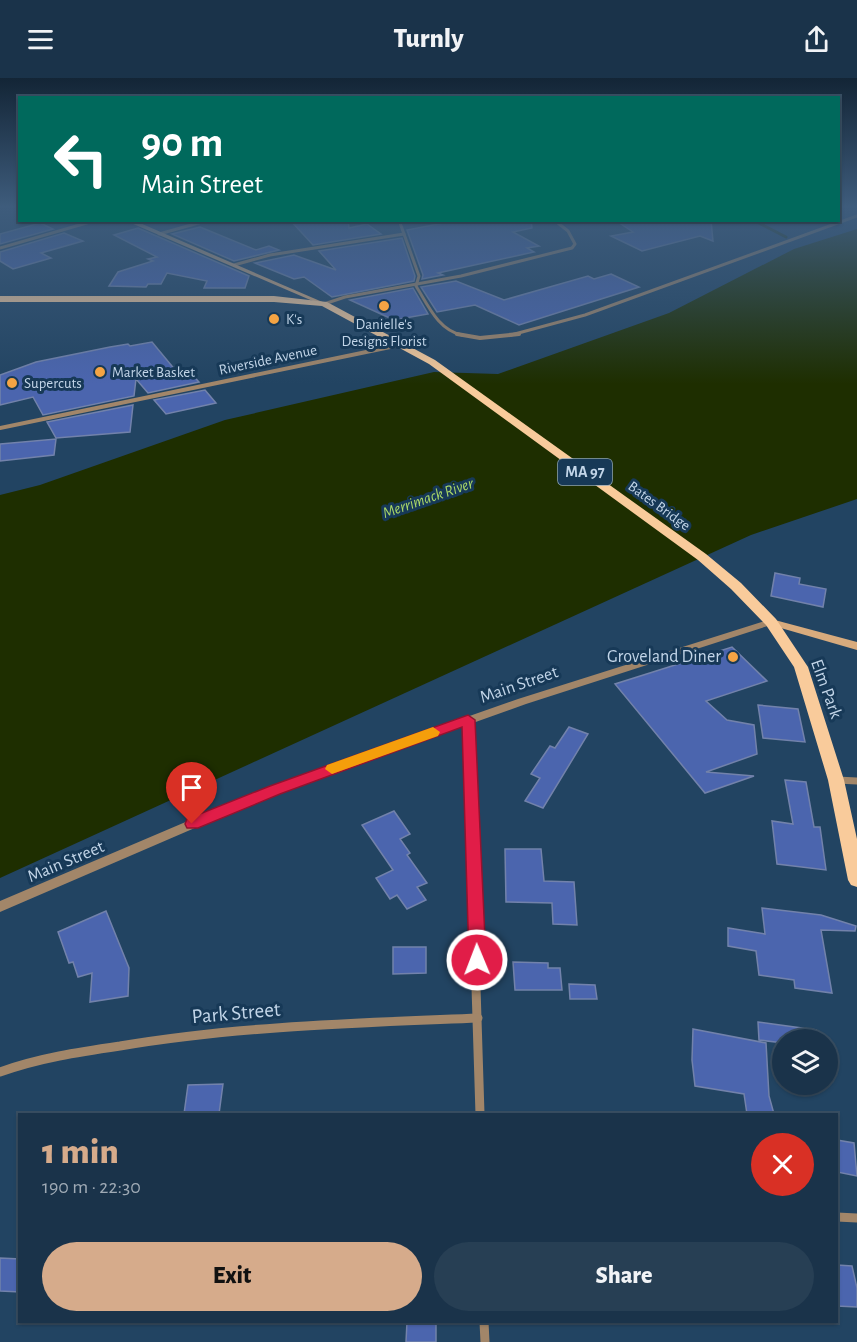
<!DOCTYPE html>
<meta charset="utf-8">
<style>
:root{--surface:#1a334a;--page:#273f54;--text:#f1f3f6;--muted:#9faab5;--line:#384e62;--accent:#d6ab8b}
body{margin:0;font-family:"Alegreya Sans",sans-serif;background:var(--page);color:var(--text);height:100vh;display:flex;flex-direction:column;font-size:22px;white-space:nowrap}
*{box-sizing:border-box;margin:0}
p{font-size:20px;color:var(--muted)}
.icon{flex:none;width:33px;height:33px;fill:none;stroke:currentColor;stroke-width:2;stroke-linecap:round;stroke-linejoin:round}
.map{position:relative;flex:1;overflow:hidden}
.details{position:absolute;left:18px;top:1035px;width:820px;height:210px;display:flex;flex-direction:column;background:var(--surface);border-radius:0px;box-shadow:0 2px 4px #0004,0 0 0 2px var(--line)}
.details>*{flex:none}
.hud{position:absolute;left:18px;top:18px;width:822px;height:126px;border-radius:0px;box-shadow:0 2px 4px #0004,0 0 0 2px var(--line);background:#00695c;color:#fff;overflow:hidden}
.buttons{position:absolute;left:772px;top:951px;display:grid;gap:12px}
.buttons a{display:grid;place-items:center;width:66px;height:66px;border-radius:50%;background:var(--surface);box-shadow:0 2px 4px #0004,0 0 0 2px var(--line);font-size:30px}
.pin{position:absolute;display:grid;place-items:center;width:51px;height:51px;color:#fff;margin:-62px -26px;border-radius:50% 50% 50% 0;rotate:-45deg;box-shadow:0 0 6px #0007}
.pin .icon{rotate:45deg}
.me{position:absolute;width:66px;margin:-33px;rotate:359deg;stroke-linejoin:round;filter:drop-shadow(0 0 4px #0008)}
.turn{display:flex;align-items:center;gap:21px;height:126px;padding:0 24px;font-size:27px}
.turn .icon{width:78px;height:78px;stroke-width:2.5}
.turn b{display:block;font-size:42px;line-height:51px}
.round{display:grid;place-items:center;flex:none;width:63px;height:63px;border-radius:32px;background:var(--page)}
.overview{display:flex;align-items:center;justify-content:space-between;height:102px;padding:0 24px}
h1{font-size:36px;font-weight:800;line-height:45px;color:var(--accent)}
.action{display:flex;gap:12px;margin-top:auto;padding:12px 24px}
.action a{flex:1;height:69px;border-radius:36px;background:var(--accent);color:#111;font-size:24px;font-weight:800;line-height:69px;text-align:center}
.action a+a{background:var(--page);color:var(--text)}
header{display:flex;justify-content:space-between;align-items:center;height:78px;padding:0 24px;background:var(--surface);font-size:27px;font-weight:800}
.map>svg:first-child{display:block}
</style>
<header><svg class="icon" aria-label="menu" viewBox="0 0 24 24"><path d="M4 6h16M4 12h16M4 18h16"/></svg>Turnly<svg class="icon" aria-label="share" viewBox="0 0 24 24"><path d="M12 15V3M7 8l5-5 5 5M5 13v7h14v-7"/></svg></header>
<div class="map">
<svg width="857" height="1264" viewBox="0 0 857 1264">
<rect width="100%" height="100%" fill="#224462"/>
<polygon fill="#1e2e00" points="857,151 857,421 751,457 0,800 0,417 40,407 225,342 434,294 498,296 669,235 794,171"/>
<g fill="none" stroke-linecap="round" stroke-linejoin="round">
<polyline stroke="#1e2e00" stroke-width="3" points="753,142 786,159"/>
</g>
<g fill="#4b65ae" stroke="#7282ab" stroke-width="1.5">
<polygon points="290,142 348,142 349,150 367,146 381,156 313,167"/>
<polygon points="459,142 531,142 532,150 513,154 539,168 527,170 534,174 438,195 443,197 422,201 423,197 407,152"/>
<polygon points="615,142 711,142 713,163 700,158 642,173 611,158 633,154"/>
<polygon points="40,145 53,151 0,166 0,156"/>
<polygon points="200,149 256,172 269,168 279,172 234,183 172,156"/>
<polygon points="138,150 249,198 245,210 204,210 207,203 167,195 161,206 148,206 146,209 109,208 118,194 153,183 148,181 157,179 114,157"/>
<polygon points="64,155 83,163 41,175 51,180 13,191 0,183 0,174"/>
<polygon points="402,160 415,198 414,203 332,219 304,199 294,201 255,185 294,177 336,192 319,173"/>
<polygon points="611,196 639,209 519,247 475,227 437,234 421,209 456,203 504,222 588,198 594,201"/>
<polygon points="413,210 428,236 394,242 350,222"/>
<polygon points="152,264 176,293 187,291 199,304 148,315 136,301 134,318 43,337 33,319 0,327 0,297 36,284 110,269 128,266 130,268"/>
<polygon points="205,312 216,325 166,336 154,322"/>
<polygon points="133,327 130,354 56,360 47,344"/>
<polygon points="56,361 54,377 0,383 0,366"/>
<polygon points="775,495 800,500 799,506 826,511 823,529 771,518"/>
<polygon points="732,569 767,603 706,623 727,642 754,647 757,676 706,694 754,698 705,715 615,606"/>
<polygon points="758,627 798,631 805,664 763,660"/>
<polygon points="569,649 588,656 543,730 525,723 540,700 531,696 550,668 555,670"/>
<polygon points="785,702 806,704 814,749 820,749 826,792 777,786 772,743 793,746"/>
<polygon points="394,733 410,756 400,761 410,775 407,777 427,805 417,809 426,822 407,831 397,817 390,821 376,800 393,792 362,747"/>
<polygon points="505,771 541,771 544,803 574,804 577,847 553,846 552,825 506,824"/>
<polygon points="762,830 821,837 856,848 855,853 821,852 832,915 795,910 794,902 759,897 756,873 728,868 728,850 765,856"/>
<polygon points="106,833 129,890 128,918 90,924 92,895 78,899 73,884 69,885 58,854"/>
<polygon points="393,869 426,869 426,895 393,896"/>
<polygon points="513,884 548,885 548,890 560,890 562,912 515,912"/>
<polygon points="569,906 595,907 597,921 570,921"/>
<polygon points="758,944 816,952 815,962 783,962 783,965 759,962"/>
<polygon points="693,951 766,965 769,1018 774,1036 747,1036 744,1016 695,1008 692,982"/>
<polygon points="223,1006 219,1036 184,1036 188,1007"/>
<polygon points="837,1062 854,1065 857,1098 837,1094"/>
<polygon points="0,1180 20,1181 20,1214 0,1213"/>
<polygon points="837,1187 852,1188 857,1210 857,1229 837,1228"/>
<polygon points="407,1244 436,1244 436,1264 406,1264"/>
</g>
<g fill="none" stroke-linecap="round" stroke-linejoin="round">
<g stroke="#a28669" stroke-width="3">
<path d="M399,142L419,198L416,208C428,227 438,252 462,257"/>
<polyline points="159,156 209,142"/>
<polyline points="0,170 97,142"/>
<polyline points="234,187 270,177 404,156"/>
<polyline points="324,226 345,219 461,198 572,170 575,166 568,153 554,142"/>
<polyline points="511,257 585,237 857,138"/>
</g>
<g stroke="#a28669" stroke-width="4">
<polyline points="457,256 480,260 519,256"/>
<polyline points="0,350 400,267"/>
</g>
<g stroke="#a28669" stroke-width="7">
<polyline points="468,642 476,910"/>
<polyline points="837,702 857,703"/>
</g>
<g stroke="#a28669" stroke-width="9">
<polyline points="476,909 480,1036"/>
<path d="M0,994C39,980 79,974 120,968C238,948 358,945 478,940"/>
<polyline points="837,1139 857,1140"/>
<polyline points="484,1244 485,1264"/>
</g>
<polygon fill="#a28669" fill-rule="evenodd" points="771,541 774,542 776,544 774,546 526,626 341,692 211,743 0,834 0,823 202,737 333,686 518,621"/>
<g fill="#d8ab7d" fill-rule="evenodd">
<polygon points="124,142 133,142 327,226 322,227"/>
<polygon points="771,541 857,564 857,572 767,546 766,544"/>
</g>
<polygon fill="#f9cb9b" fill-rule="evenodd" points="0,218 274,218 327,224 435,282 706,476 741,505 776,541 808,589 844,702 857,761 857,809 851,807 848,802 828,702 794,589 766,547 731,511 698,482 429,286 322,228 274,224 0,224"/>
</g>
<linearGradient id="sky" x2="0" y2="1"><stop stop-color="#132536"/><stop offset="0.42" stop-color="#3e5c7c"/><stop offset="1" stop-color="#3e5c7c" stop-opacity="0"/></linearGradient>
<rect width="857" height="306" fill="url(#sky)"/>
<polygon fill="#e11d48" stroke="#92132f" stroke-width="1.5" points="468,637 475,642 486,882 483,887 477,889 471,887 469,882 462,649 280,716 198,750 187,750 185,746 187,741 270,708"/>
<polygon fill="#f59e0b" points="433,649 440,654 438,658 332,696 325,691 327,687"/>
<g fill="#f4a444" stroke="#173957" stroke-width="2">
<circle cx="384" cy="228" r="6"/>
<circle cx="274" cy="241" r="6"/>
<circle cx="100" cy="294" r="6"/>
<circle cx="12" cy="305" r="6"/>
<circle cx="733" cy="579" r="6"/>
</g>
<g text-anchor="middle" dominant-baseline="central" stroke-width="6" stroke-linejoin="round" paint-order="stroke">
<g font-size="15" fill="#c2d5e8" stroke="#173957" text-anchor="start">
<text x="286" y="241">K's</text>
<text x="384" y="246" text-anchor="middle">Danielle's<tspan x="384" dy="17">Designs Florist</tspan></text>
<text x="112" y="294">Market Basket</text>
<text x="24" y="305">Supercuts</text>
</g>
<g font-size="15" fill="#c2d5e8" stroke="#173957">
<text transform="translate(268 282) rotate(-12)">Riverside Avenue</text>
<text transform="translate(659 428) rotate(36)">Bates Bridge</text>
</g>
<rect fill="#173957" stroke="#8fa6bc" stroke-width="1.5" x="558" y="381" width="54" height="26" rx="4.5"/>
<g font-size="16" font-weight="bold" fill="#c2d5e8">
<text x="585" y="394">MA 97</text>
</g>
<g font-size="16" font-style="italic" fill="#abd867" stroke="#173957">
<text transform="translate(428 420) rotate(-19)">Merrimack River</text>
</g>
<g font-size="18" fill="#c2d5e8" stroke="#173957" text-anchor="end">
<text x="721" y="579">Groveland Diner</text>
</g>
<g font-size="18" fill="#c2d5e8" stroke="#173957">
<text transform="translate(519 607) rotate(-19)">Main Street</text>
<text transform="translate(826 611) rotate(70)">Elm Park</text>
<text transform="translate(66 784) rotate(-23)">Main Street</text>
</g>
<g font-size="21" fill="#c2d5e8" stroke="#173957">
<text transform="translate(236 935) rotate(-5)">Park Street</text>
</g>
</g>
</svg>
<div class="buttons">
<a><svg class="icon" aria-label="layers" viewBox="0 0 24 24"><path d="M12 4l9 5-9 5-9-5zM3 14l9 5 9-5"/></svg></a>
</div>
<div class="pin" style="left:192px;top:746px;background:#d93025"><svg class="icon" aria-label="arrive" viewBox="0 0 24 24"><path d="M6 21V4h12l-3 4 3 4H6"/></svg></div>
<svg class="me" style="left:477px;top:882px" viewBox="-20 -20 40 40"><circle r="17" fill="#e11d48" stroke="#fff" stroke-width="3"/><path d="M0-11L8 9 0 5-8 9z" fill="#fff"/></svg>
<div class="hud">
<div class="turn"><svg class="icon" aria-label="left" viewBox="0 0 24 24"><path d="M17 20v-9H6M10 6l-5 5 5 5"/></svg><div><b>90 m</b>Main Street</div></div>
</div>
<section class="details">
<div class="overview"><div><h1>1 min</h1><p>190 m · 22:30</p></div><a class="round" style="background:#d93025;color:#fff"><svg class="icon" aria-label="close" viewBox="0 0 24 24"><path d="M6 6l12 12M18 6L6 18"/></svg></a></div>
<div class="action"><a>Exit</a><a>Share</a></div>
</section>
</div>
